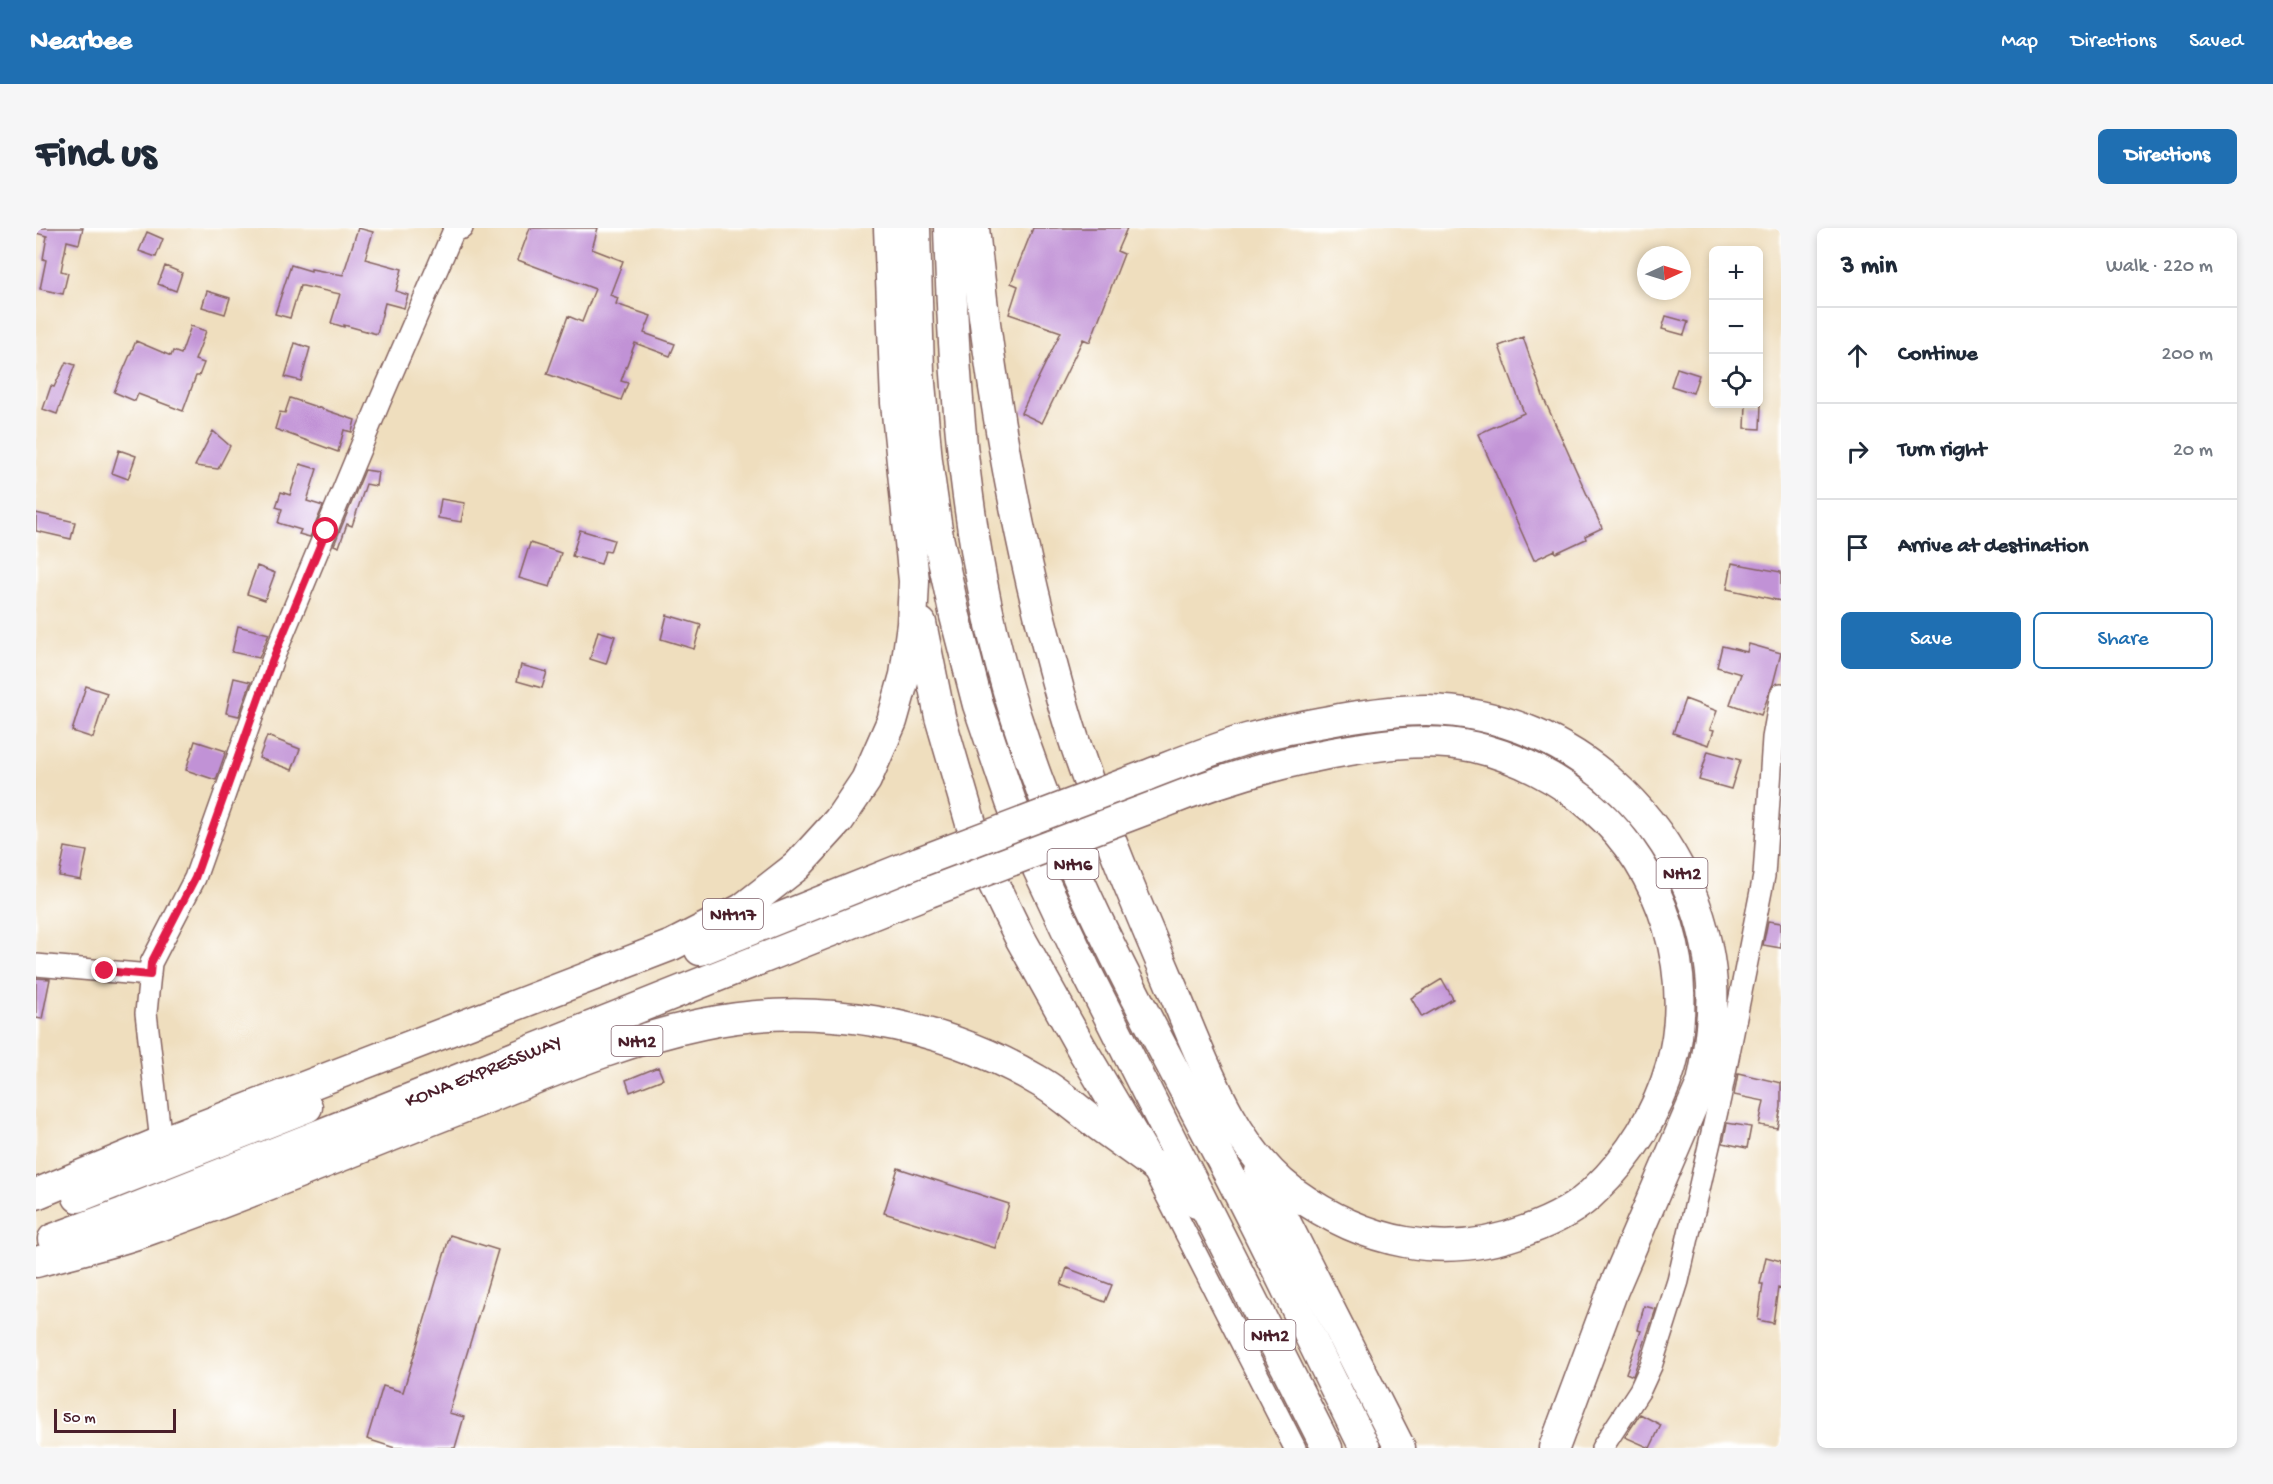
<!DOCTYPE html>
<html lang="en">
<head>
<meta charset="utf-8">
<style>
  :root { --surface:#fff; --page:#f6f6f7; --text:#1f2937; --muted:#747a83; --line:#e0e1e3; --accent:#1f6fb2 }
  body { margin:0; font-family:"Gochi Hand",sans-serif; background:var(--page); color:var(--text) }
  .controls { position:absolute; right:18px; top:18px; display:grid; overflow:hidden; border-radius:9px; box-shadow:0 3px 9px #0003 }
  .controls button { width:54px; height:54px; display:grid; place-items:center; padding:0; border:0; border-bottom:2px solid var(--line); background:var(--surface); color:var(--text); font:30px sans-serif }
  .compass { position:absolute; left:1601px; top:18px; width:54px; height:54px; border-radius:50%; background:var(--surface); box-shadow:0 3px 9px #0003; rotate:86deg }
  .scale { position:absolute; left:18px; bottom:15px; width:122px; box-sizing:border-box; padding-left:6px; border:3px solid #4a1f2b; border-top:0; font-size:16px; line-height:21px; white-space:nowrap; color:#4a1f2b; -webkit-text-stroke:4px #fff; paint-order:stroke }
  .stop { position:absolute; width:18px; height:18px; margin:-14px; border:4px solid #e11d48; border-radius:50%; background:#fff }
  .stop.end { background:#e11d48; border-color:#fff; box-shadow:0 2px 6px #0008 }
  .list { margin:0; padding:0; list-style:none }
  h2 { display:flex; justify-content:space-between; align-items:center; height:78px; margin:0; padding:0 24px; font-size:26px }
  h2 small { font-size:20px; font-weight:400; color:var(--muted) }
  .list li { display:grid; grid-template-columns:39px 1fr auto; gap:18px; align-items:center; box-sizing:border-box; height:96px; padding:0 24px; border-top:2px solid var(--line) }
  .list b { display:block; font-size:22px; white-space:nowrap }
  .list em { font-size:20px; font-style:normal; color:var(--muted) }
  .actions { display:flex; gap:12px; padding:18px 24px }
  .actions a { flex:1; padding:14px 0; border:2px solid var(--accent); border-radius:9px; text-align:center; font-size:21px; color:var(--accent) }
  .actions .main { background:var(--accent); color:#fff }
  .icon { flex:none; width:33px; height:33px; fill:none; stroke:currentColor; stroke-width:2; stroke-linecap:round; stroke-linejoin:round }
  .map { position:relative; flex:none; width:1745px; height:1220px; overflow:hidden; border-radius:9px }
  header { display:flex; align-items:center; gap:36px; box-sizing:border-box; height:84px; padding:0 30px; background:var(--accent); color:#fff }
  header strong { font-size:28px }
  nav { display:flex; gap:33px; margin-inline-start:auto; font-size:21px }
  .intro { display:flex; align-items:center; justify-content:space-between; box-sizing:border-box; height:144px; padding:0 36px }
  h1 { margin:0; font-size:42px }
  .button { padding:15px 27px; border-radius:9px; background:var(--accent); color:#fff; font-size:21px; font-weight:700 }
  main { display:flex; gap:36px; padding:0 36px }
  aside { flex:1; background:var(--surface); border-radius:9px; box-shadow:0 3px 9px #0003 }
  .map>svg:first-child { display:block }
  .building { fill:#c192d6 }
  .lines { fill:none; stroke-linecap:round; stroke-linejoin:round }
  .minor-casing { stroke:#84625e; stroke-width:24 }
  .highway-casing { stroke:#84625e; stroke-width:33 }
  .minor { stroke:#fff; stroke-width:21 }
  .highway { stroke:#fff; stroke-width:30 }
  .highway-bridge-casing { stroke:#84625e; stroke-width:33; stroke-linecap:butt }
  .highway-bridge { stroke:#fff; stroke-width:30 }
  .route { stroke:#e11d48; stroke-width:8 }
  .labels { text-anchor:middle; stroke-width:6; stroke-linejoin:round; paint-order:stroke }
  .shield { fill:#fff; stroke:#80626b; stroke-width:1.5 }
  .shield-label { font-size:18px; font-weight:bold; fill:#4a1f2b }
  .street-label { font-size:20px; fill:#4a1f2b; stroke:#fff }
</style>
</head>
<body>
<header>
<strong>Nearbee</strong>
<nav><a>Map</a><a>Directions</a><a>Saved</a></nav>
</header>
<div class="intro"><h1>Find us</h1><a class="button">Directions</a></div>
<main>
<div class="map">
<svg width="1745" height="1220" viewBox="0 0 1745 1220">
  <rect width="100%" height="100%" fill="#fff"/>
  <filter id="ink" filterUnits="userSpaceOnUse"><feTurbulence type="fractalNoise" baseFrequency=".0167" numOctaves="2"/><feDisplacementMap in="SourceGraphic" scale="12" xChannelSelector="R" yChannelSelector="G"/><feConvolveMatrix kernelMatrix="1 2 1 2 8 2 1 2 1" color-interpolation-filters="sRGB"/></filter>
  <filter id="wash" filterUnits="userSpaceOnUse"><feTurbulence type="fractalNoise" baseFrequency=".008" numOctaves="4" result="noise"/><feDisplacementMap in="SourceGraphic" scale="24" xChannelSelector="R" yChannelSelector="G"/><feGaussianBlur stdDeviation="1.35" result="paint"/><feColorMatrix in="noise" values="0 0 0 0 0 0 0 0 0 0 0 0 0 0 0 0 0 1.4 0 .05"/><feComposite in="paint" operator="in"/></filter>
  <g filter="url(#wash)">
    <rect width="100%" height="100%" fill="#efdebe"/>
    <g id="blocks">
      <path class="building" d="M 0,0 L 47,0 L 43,16 L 31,13 L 25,43 L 32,45 L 27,66 L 4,61 L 10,32 L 7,31 L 11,8 L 0,5 Z
        M 322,0 L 337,4 L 329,31 L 366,41 L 360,63 L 372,67 L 368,80 L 349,75 L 341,106 L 308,97 L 308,99 L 295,95 L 304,66 L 267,58 L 264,58 L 254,90 L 239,86 L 255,37 L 275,43 L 275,41 L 307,47 Z
        M 494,0 L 562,0 L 556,21 L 587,33 L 574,67 L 582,70 L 580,76 L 615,88 L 608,105 L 639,116 L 634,128 L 599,115 L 585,153 L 592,155 L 585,172 L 511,146 L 532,88 L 546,94 L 559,61 L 482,32 Z
        M 997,0 L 1091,0 L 1081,23 L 1088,26 L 1054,114 L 1047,111 L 1006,195 L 985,185 L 1025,104 L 973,86 L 982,58 L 975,55 Z
        M 111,4 L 127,11 L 120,29 L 103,23 Z
        M 129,38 L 146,45 L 140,63 L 122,56 Z
        M 171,63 L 194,70 L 189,86 L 166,79 Z
        M 1630,88 L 1652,94 L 1648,107 L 1626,101 Z
        M 155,98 L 170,103 L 159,132 L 168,135 L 163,148 L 160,148 L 147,183 L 102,166 L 99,173 L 78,164 L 100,113 L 135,128 L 137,123 L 145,126 Z
        M 1487,109 L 1508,171 L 1566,300 L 1549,308 L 1550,311 L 1520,325 L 1519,322 L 1498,332 L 1442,206 L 1488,185 L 1463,118 Z
        M 259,115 L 274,120 L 265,153 L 249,149 Z
        M 30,134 L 39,137 L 21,186 L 7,181 L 15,158 L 18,159 Z
        M 1641,140 L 1663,147 L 1657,165 L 1635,158 Z
        M 254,170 L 319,192 L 316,204 L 308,202 L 302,224 L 239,201 L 244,184 L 249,185 Z
        M 1710,176 L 1725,176 L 1724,201 L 1709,200 Z
        M 177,203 L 194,218 L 182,241 L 159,238 Z
        M 83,222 L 100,228 L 92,251 L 76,245 Z
        M 264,236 L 281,241 L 271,273 L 287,278 L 274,309 L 263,306 L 265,302 L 242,295 L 246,281 L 240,279 L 245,264 L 254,267 Z
        M 329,242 L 342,244 L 340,258 L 330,256 L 316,298 L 311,296 L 303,319 L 298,317 Z
        M 405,271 L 429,275 L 425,294 L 402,290 Z
        M 0,285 L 39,294 L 35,311 L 0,303 Z
        M 544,302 L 578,312 L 574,324 L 569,323 L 565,336 L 536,328 Z
        M 494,315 L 525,325 L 514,359 L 483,350 Z
        M 1696,335 L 1745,344 L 1745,373 L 1691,361 Z
        M 221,338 L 239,345 L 229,372 L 211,366 Z
        M 631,387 L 665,397 L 658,421 L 625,411 Z
        M 202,398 L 233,406 L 223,430 L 196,424 Z
        M 562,403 L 579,408 L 570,436 L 554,431 Z
        M 1713,416 L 1745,425 L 1737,456 L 1725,487 L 1694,476 L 1705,446 L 1681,439 L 1686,418 L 1711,424 Z
        M 485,437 L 511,444 L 506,460 L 481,453 Z
        M 198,450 L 215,454 L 203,488 L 190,485 Z
        M 50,458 L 71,465 L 57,510 L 36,503 Z
        M 1649,471 L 1681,483 L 1674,501 L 1678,502 L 1673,517 L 1637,505 Z
        M 231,508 L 264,521 L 256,542 L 223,530 Z
        M 159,513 L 190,523 L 180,552 L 150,542 Z
        M 1672,523 L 1704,532 L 1695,561 L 1663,552 Z
        M 29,619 L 51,623 L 45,652 L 23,648 Z
        M 1732,693 L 1745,695 L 1745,720 L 1727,717 Z
        M 0,750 L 14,751 L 6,791 L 0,790 Z
        M 1406,751 L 1417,771 L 1386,789 L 1375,770 Z
        M 622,839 L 627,851 L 594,864 L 590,852 Z
        M 1702,845 L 1745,855 L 1745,879 L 1741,900 L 1723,897 L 1728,873 L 1698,867 Z
        M 1691,895 L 1715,899 L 1711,920 L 1687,915 Z
        M 862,940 L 973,976 L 959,1020 L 848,985 Z
        M 414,1007 L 462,1022 L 413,1185 L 428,1189 L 419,1220 L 359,1220 L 331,1211 L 347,1158 L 367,1164 Z
        M 1730,1029 L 1745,1033 L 1745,1061 L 1742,1060 L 1737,1095 L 1722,1092 L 1727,1056 L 1724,1056 Z
        M 1031,1040 L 1076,1057 L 1069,1074 L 1025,1057 Z
        M 1608,1078 L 1620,1081 L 1597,1148 L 1590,1145 L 1605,1103 L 1602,1102 Z
        M 1604,1186 L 1625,1197 L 1614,1220 L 1589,1209 Z"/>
    </g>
  </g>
  <g filter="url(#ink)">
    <use href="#blocks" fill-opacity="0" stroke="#84625e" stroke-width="1.5"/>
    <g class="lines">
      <defs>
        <path id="minor" d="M 0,737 L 114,747
          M 125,914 L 110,785 L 115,735 L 159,650 L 236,433 L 344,173 L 418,2 L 426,0
          M 1118,943 L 1259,1220
          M 1566,1220 L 1604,1162 L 1615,1138 L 1642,1053 L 1684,870 L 1728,648 L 1737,510 L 1745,466"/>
        <g id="highway">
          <path d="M 879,0 L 883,144 L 891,233 L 902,309 L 919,388 L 942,477 L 975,574 L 1002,641 L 1049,741 L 1291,1220"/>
          <path d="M 913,0 C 918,164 929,328 979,486 C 1030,649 1116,799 1195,950 C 1241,1039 1284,1130 1329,1220"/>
          <path d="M 938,0 C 951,131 972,262 1004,390 C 1015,433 1026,478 1041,521 C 1069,603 1103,682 1137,762 C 1166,830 1195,918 1257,964 C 1328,1015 1409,1034 1491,1002 C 1516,993 1541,981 1559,962 C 1594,929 1622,884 1635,838 C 1660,747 1628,642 1557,580 C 1524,551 1481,529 1438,519 C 1397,510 1355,515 1314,522 C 1246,533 1183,552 1119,578"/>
          <path d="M 885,395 L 904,489 L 945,630 L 983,708 L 1046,821 L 1107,924"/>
          <path d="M 1109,548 C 1143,535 1177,521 1211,511 C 1242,502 1273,497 1304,491 C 1333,486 1361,482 1390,482 C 1541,484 1666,607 1676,757 C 1678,790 1673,823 1666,855 L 1577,1062 L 1518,1220"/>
          <path d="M 664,722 L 883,634"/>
          <path d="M 1224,944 L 1364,1220"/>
          <path d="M 0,966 L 125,914 L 636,717 L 706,681 L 761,638 L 803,592 L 830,552 L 856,493 L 869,447 L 876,396 L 878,353 L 860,175 L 853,0"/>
          <path d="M 42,969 L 271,879"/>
          <path id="s1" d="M 17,1011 L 87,985 L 893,664"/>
          <path d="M 0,1034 C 38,1023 78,1015 115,1001 C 216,965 316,923 416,884 C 498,852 579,814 666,796 C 778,772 903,794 1001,852 C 1023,864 1042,882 1062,897 C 1096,922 1132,945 1161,975"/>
        </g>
      </defs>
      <use href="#minor" class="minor-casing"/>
      <use href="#highway" class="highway-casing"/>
      <use href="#minor" class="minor"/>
      <use href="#highway" class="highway"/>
      <defs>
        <path id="highway-bridge" d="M 883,634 L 1109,548
          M 893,664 L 1119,578"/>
      </defs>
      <use href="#highway-bridge" class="highway-bridge-casing"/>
      <use href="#highway-bridge" class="highway-bridge"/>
    </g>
  </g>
  <g class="lines" filter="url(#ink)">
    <path class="route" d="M 69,743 L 114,747 L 115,735 L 159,650 L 236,433 L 290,303"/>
  </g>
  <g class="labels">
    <g class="shield">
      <rect x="1011.5" y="621" width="51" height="30" rx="4.5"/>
      <rect x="1620.5" y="630" width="51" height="30" rx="4.5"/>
      <rect x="667" y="671" width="60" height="30" rx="4.5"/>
      <rect x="575.5" y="798" width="51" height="30" rx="4.5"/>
      <rect x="1208.5" y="1092" width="51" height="30" rx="4.5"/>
    </g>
    <g class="shield-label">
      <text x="1037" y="642">NH16</text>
      <text x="1646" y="651">NH12</text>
      <text x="697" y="692">NH117</text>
      <text x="601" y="819">NH12</text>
      <text x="1234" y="1113">NH12</text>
    </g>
    <g class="street-label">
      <text dy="7" stroke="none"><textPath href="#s1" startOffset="462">KONA EXPRESSWAY</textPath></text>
    </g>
  </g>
</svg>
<div class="controls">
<button>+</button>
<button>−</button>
<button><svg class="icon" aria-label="locate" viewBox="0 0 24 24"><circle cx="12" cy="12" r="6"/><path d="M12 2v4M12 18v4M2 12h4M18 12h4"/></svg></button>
</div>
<svg class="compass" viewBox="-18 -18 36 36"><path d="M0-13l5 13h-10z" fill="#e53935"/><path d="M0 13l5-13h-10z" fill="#747a83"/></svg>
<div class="scale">50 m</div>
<div class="stop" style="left:290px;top:303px"></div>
<div class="stop end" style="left:69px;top:743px"></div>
</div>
<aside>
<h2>3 min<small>Walk · 220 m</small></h2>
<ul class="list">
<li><svg class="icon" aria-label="ahead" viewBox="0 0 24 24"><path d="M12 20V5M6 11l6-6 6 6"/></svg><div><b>Continue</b></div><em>200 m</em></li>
<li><svg class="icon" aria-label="right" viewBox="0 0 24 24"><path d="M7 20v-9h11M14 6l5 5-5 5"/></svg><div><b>Turn right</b></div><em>20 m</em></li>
<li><svg class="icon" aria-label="arrive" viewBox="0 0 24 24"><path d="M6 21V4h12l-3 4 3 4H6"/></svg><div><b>Arrive at destination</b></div></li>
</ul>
<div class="actions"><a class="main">Save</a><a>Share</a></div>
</aside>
</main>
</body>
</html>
